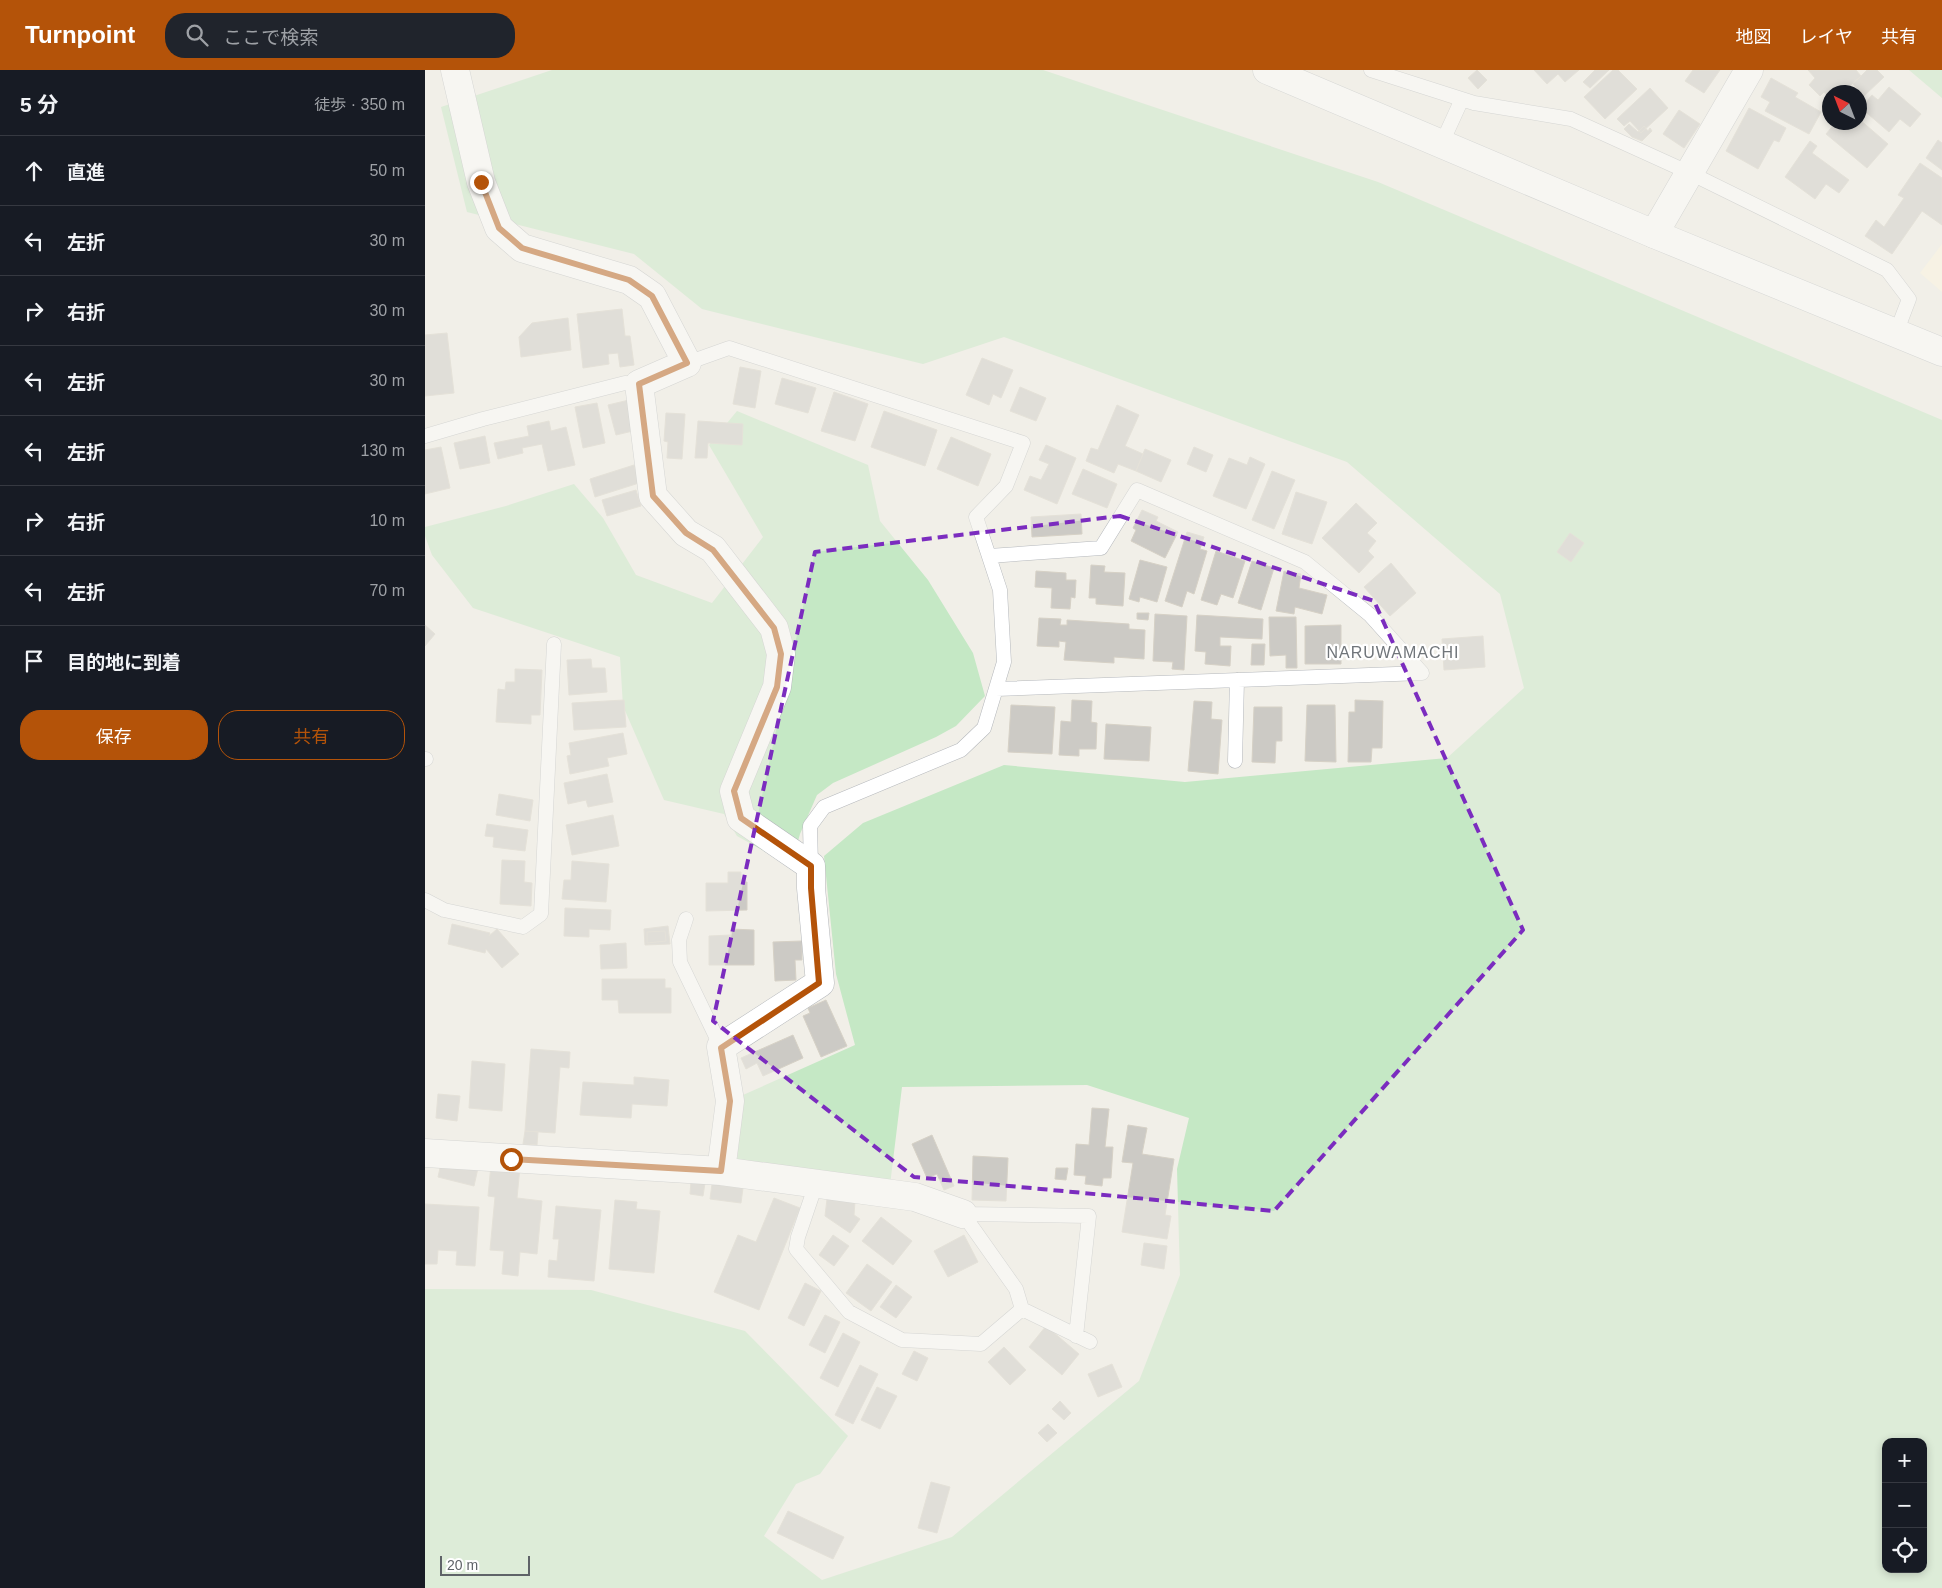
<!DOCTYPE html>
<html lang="ja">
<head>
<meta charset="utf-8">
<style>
  :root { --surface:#171b24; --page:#20242c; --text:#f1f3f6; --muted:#9ea1a6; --line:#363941; --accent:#b45309 }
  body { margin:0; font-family:Arial,"Noto Sans JP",sans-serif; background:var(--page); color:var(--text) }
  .controls { position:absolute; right:15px; bottom:15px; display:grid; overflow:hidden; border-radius:10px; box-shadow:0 2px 8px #0003 }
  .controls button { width:45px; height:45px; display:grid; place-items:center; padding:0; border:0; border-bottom:1px solid var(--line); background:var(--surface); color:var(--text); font:25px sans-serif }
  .compass { position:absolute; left:1397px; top:15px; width:45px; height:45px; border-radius:50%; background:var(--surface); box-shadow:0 2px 8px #0003; rotate:318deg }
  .scale { position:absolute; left:15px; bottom:12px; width:90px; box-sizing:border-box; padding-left:5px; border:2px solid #5f6368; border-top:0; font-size:14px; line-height:18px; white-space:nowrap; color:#5f6368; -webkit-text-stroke:4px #fff; paint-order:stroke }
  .stop { position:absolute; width:15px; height:15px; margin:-11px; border:4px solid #b45309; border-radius:50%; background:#fff }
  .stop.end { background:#b45309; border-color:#fff; box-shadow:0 1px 5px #0008 }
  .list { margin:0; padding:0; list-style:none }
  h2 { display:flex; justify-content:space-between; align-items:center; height:65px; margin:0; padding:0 20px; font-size:21px }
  h2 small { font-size:16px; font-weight:400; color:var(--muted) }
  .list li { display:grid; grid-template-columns:32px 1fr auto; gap:15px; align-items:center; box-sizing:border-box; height:70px; padding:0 20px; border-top:1px solid var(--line) }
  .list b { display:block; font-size:19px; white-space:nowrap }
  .list em { font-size:16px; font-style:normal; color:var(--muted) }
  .actions { display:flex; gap:10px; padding:15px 20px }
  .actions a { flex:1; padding:11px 0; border:1px solid var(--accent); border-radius:20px; text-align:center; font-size:18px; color:var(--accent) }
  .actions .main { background:var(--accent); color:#fff }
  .icon { flex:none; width:28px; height:28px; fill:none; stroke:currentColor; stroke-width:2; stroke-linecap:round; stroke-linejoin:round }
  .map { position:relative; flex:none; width:1517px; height:1518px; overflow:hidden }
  header { display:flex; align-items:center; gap:30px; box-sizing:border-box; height:70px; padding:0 25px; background:var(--accent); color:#fff }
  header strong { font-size:24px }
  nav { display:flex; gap:28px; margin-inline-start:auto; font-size:18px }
  .search { width:350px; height:45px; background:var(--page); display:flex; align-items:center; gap:12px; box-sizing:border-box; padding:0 18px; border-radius:20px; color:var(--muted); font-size:19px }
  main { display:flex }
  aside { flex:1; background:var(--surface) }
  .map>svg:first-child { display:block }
  .commercial { fill:#fef7e0 }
  .green { fill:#c5e8c5; fill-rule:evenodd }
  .building { fill:#cccac5; stroke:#d6d1c6 }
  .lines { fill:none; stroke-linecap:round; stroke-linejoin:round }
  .lane-casing { stroke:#b5b8bc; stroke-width:15 }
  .street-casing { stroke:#b5b8bc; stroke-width:29 }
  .secondary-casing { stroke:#b6babf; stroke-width:29 }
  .lane { stroke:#fff; stroke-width:14 }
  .street { stroke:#fff; stroke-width:28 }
  .secondary { stroke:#fff; stroke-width:28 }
  .route { stroke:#b45309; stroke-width:6 }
  .marked { fill:none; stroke:#7b2cbf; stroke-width:4; stroke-dasharray:10 6; stroke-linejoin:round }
  .labels { text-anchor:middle; stroke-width:4.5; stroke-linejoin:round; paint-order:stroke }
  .quarter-label { font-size:16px; letter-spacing:1px; fill:#70757a; stroke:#fff }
</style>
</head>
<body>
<header>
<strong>Turnpoint</strong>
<div class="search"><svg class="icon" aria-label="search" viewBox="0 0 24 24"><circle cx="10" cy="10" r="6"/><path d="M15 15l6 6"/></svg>ここで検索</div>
<nav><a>地図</a><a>レイヤ</a><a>共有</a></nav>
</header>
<main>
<aside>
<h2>5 分<small>徒歩 · 350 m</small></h2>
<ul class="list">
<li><svg class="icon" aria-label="ahead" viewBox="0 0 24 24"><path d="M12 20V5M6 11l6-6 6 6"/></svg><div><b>直進</b></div><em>50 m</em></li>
<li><svg class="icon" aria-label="left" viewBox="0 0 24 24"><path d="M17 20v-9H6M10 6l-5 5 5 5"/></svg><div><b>左折</b></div><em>30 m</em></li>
<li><svg class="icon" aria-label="right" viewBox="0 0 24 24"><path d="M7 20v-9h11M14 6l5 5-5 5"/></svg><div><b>右折</b></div><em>30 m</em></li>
<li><svg class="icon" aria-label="left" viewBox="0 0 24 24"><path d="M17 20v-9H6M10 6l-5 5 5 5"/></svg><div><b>左折</b></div><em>30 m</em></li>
<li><svg class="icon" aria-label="left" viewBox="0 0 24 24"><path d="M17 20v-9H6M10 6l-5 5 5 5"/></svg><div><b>左折</b></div><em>130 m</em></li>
<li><svg class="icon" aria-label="right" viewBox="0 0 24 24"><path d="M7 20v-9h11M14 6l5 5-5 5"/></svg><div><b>右折</b></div><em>10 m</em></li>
<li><svg class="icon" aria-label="left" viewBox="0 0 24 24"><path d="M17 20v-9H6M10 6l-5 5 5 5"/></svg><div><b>左折</b></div><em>70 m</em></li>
<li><svg class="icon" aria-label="arrive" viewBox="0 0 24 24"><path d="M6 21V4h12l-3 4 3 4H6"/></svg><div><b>目的地に到着</b></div></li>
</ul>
<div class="actions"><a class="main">保存</a><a>共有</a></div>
</aside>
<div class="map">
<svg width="1517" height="1518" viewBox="0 0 1517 1518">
  <rect width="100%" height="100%" fill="#f1efe8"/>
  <path class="commercial" d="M 1517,174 L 1517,222 L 1495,203 Z"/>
  <path class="green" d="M 127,0 L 618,0 L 953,112 L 1517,350 L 1517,1518 L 0,1518 L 0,1219 L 166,1220 L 320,1261 L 423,1366 L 395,1404 L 371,1414 L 339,1466 L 397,1510 L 527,1467 L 714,1311 L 755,1205 L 752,1099 L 764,1048 L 662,1015 L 477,1017 L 465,1115 L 312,1091 L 318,1025 L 430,975 L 411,904 L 399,786 L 438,753 L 579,695 L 760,712 L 1022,688 L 1099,618 L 1075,524 L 922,392 L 579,267 L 498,294 L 277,239 L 209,184 L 42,142 L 16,37 ZM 1461,1372 L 1498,1372 L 1498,1499 L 1461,1499 Z
    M 1484,0 L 1517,0 L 1517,28 Z
    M 312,341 L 443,395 L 455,451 L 503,510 L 548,583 L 560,626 L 531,656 L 511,667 L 408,713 L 392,725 L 375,764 L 366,796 L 312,766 L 299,744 L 239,730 L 198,636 L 195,587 L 48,538 L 7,485 L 0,466 L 0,457 L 81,436 L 149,414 L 178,448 L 211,505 L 287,533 L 338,467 L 284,375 Z"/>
  <path class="building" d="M 1052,0 L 1062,10 L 1053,19 L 1043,8 Z
    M 1109,0 L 1154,0 L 1140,12 L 1133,4 L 1122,14 Z
    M 1170,0 L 1184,0 L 1165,18 L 1158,12 Z
    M 1188,0 L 1193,0 L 1212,19 L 1180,49 L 1159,27 Z
    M 1268,0 L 1295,0 L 1279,23 L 1260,11 Z
    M 1383,0 L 1431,0 L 1436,6 L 1418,22 L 1404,22 L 1404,28 L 1399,22 L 1395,26 L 1384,15 L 1390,8 Z
    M 1442,0 L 1452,0 L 1459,7 L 1439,26 L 1428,14 Z
    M 1346,8 L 1373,23 L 1370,27 L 1396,42 L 1384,64 L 1340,41 L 1345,32 L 1336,27 Z
    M 1464,17 L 1496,44 L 1485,57 L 1475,49 L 1464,62 L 1436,38 L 1447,25 L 1453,30 Z
    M 1225,18 L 1243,38 L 1216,63 L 1205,51 L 1199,56 L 1192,49 Z
    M 1324,38 L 1361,58 L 1354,72 L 1349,70 L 1333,99 L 1301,81 Z
    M 1254,40 L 1275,54 L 1259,78 L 1238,64 Z
    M 1434,49 L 1463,74 L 1442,98 L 1401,64 L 1411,52 L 1434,52 Z
    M 1204,54 L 1213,62 L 1219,56 L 1223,61 L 1225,58 L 1227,61 L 1217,71 L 1207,67 L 1199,59 Z
    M 1513,70 L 1517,73 L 1517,100 L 1501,88 Z
    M 1385,71 L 1392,76 L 1387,83 L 1424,110 L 1414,123 L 1401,114 L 1390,129 L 1360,107 Z
    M 1495,93 L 1517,108 L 1517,155 L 1497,141 L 1467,184 L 1440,166 L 1451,150 L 1459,157 L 1479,128 L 1473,125 Z
    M 197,239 L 200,266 L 205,266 L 209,295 L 195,297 L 193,283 L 183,284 L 184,294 L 158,298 L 152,244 Z
    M 143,248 L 146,280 L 96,287 L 94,267 L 107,253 Z
    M 22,263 L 29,323 L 0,326 L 0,265 Z
    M 557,288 L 588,300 L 576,328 L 568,324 L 564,335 L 541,325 Z
    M 315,297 L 336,301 L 330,338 L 308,334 Z
    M 357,308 L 391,318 L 383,343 L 350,334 Z
    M 595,317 L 621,328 L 611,351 L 585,341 Z
    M 409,322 L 443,334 L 430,371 L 396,361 Z
    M 204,330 L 212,360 L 191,365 L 183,335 Z
    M 172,333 L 180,373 L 158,378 L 150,337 Z
    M 692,335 L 714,345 L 700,376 L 718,384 L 711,401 L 693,394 L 689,403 L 661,391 L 666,378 L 673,380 Z
    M 459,341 L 512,360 L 500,396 L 446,377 Z
    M 241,343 L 260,344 L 257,389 L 242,388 L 243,372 L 239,371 Z
    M 124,351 L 126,361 L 141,357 L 150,395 L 123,401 L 117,374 L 97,378 L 98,383 L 73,389 L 69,373 L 104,366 L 102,356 Z
    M 273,351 L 318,354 L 317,375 L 283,373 L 282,388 L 270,388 Z
    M 60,366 L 65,393 L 35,399 L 29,373 Z
    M 526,367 L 566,384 L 553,416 L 512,399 Z
    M 621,375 L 651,388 L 632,434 L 599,420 L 605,406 L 616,410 L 624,394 L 614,390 Z
    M 16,377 L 25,418 L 0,424 L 0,380 Z
    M 769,377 L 788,385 L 781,402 L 762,394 Z
    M 720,379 L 746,390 L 736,412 L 711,401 Z
    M 825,387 L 840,394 L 821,439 L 788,426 L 804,388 L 822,395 Z
    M 209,395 L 214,413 L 170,427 L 165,409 Z
    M 658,399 L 692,414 L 682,438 L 647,424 Z
    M 847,401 L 870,410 L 849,459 L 827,450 Z
    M 211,420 L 216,436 L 182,446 L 177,430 Z
    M 871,422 L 902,432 L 887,474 L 857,464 Z
    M 931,433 L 952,453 L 942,463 L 951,471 L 943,481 L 949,487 L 934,503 L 897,468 Z
    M 717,440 L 733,447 L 731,451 L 753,462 L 740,488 L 706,471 L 711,460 L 708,458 Z
    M 656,444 L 657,464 L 607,467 L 606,447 Z
    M 762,462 L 779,467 L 775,479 L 782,481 L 769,524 L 762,521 L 757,537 L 740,531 Z
    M 1145,463 L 1159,473 L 1146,492 L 1132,482 Z
    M 791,481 L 820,491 L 808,528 L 796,524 L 792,535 L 776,530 Z
    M 715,490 L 742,497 L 732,532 L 715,527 L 714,532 L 704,529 Z
    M 827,491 L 849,498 L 836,540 L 813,533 Z
    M 966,493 L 991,523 L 965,546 L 939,517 Z
    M 666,495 L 680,496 L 679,502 L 700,503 L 698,536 L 671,534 L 671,528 L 664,528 Z
    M 611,501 L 641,503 L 641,510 L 651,510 L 650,528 L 646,527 L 645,539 L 626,538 L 627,518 L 610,517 Z
    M 859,501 L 876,504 L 874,518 L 902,525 L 897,544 L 870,537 L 869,544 L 851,541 Z
    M 712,543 L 724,543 L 723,550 L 712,549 Z
    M 730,544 L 762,546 L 759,600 L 747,599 L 748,592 L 728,591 Z
    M 772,545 L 838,549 L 837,569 L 795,567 L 795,576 L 806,576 L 805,596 L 780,594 L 781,582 L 770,581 Z
    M 844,547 L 871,547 L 872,598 L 861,598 L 861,585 L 845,586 Z
    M 614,548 L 636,549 L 635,555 L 642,555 L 642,550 L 704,554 L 704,559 L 720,560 L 719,589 L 689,587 L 689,593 L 639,590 L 641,572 L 634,571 L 634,577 L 612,576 Z
    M 0,555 L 10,564 L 0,576 Z
    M 916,555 L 916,594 L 880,594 L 880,556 Z
    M 1058,566 L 1060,597 L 1019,600 L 1017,569 Z
    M 827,574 L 840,574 L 839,595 L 826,595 Z
    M 166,589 L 167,598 L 180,598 L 182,622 L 144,625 L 142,590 Z
    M 90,599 L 117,600 L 115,645 L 106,645 L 106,654 L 71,652 L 73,619 L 80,620 L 81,612 L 90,612 Z
    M 199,630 L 201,657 L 149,660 L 147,633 Z
    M 647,630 L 667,631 L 666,652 L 672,653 L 671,679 L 654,679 L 654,686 L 634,685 L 636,651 L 646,652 Z
    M 930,630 L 958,631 L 957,678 L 947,678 L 946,692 L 923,692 L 924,642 L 930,642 Z
    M 769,631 L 787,632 L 786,649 L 797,650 L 793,704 L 763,701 Z
    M 586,635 L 630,637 L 627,684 L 583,682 Z
    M 882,635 L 910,635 L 911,692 L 880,691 Z
    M 829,637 L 857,637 L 857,671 L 851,671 L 850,693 L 827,692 Z
    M 681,654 L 726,657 L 724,691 L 679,689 Z
    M 198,663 L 202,684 L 182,688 L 184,696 L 145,704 L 142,686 L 146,685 L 144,673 Z
    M 182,704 L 188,732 L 163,737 L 161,730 L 143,734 L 139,713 Z
    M 74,724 L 108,730 L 105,751 L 71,745 Z
    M 188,745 L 194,776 L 147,785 L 141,755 Z
    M 62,754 L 103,760 L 100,781 L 68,777 L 69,767 L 60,766 Z
    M 77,790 L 100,791 L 99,812 L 107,813 L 106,836 L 75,834 Z
    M 147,791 L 184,794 L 181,832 L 137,829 L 139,810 L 146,810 Z
    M 303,802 L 316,802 L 316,812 L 322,812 L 322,840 L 281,841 L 281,813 L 303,813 Z
    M 140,838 L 186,840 L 185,860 L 164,859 L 164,867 L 139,866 Z
    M 27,854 L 65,863 L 64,866 L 72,859 L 94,884 L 77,898 L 61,879 L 60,883 L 23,874 Z
    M 243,856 L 245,874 L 220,875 L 219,859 Z
    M 306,859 L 329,860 L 329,895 L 284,895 L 284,866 L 306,865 Z
    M 240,861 L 241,871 L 222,873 L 222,862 Z
    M 377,871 L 377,890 L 370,890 L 371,910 L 350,911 L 348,872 Z
    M 201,873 L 202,898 L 176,899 L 175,875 Z
    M 177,909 L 240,909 L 240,918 L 246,918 L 246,943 L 194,943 L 193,930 L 177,930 Z
    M 401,930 L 422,976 L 396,987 L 378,946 L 385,943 L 383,938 Z
    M 368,965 L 378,988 L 338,1006 L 332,993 L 321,999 L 316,988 Z
    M 106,979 L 145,982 L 144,998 L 135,997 L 130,1063 L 100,1061 Z
    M 47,991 L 80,994 L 77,1041 L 44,1038 Z
    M 209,1007 L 244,1010 L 242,1036 L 207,1034 L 206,1048 L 155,1045 L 158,1012 L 209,1015 Z
    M 13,1024 L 35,1026 L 32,1051 L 11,1048 Z
    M 667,1038 L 684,1039 L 680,1077 L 688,1077 L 686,1108 L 678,1108 L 677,1116 L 660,1114 L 661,1106 L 649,1105 L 651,1074 L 664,1075 Z
    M 703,1055 L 722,1058 L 717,1084 L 749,1089 L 740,1145 L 746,1146 L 742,1169 L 697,1162 L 708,1093 L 697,1092 Z
    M 100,1061 L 113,1062 L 112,1075 L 98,1074 Z
    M 507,1065 L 529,1116 L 519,1120 L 512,1104 L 502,1108 L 487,1074 Z
    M 548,1086 L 583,1088 L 581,1131 L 547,1130 Z
    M 17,1089 L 53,1098 L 49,1116 L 13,1107 Z
    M 66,1095 L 95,1097 L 92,1128 L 117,1131 L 112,1184 L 95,1182 L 93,1206 L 77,1204 L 79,1181 L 65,1180 L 70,1127 L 63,1126 Z
    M 631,1098 L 643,1098 L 641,1110 L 630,1109 Z
    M 266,1111 L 280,1113 L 278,1126 L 265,1124 Z
    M 287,1114 L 318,1118 L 316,1133 L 285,1129 Z
    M 349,1128 L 375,1138 L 334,1240 L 289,1222 L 313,1165 L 331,1172 Z
    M 402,1129 L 430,1131 L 429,1145 L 435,1149 L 425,1163 L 400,1146 Z
    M 190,1130 L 212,1132 L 211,1139 L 235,1141 L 229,1203 L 184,1199 Z
    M 0,1134 L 54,1137 L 50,1196 L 31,1195 L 32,1181 L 13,1180 L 12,1194 L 0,1194 Z
    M 131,1136 L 176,1140 L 169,1211 L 123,1207 L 124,1190 L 132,1191 L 134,1169 L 128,1169 Z
    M 456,1147 L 487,1171 L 468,1195 L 437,1171 Z
    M 408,1165 L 424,1176 L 409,1196 L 394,1185 Z
    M 539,1165 L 553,1192 L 523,1207 L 509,1181 Z
    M 719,1173 L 742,1176 L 739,1199 L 716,1195 Z
    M 442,1194 L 467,1212 L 446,1241 L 421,1223 Z
    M 380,1213 L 396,1221 L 379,1256 L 363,1248 Z
    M 471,1215 L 487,1227 L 471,1248 L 455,1237 Z
    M 400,1245 L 415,1252 L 400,1283 L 384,1275 Z
    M 621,1256 L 654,1284 L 637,1305 L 604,1277 Z
    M 418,1263 L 435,1272 L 413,1317 L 395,1308 Z
    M 579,1277 L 601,1300 L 585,1315 L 563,1292 Z
    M 489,1281 L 503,1288 L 492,1311 L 477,1304 Z
    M 687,1294 L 697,1317 L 673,1327 L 663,1304 Z
    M 435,1295 L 453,1304 L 428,1354 L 410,1345 Z
    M 452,1317 L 472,1326 L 455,1359 L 436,1350 Z
    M 635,1331 L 646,1343 L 639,1350 L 627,1339 Z
    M 623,1354 L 632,1363 L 622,1372 L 613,1363 Z
    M 506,1412 L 525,1417 L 512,1463 L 493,1458 Z
    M 363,1441 L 419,1467 L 408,1489 L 352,1463 Z"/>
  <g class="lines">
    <defs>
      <path id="lane" d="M 946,0 L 1049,33 L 1146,49 L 1265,103 L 1462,200 L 1484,229 L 1471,263
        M 1016,75 L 1037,29
        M 262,293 L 304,278 L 598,373 L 581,416 L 551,447 L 575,520 L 579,592 L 559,658 L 536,680 L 399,737 L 385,756 L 386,796
        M 0,366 L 58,349 L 200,313 L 214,314
        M 564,486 L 676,478 L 712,420 L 880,492 L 945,545 L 997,603 L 571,619
        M 0,689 L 1,689
        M 810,691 L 812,610
        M 0,830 L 19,840 L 98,857 L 116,844 L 129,574
        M 261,849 L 254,870 L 255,892 L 296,977
        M 391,1114 L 373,1167 L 371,1179 L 424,1242 L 477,1270 L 556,1274 L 597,1239
        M 538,1144 L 664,1146 L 651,1266
        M 538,1144 L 591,1219 L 597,1239 L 665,1272"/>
      <path id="street" d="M 30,0 L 56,112 L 74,158 L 97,178 L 204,210 L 227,226 L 262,293 L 214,314 L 228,426 L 261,463 L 288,479 L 349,558 L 356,584 L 352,617 L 309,721 L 316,748 L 386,796 L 386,818 L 395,913 L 296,977 L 305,1031 L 296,1101
        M 1229,164 L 1324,0
        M 0,1083 L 296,1101 L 490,1127 L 538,1144"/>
      <path id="secondary" d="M 842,0 L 1229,164 L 1517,282"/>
    </defs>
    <use href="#lane" class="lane-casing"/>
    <use href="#street" class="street-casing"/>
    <use href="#secondary" class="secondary-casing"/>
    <use href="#lane" class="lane"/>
    <use href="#street" class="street"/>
    <use href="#secondary" class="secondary"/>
  </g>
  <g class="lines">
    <path class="route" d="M 56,112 L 74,158 L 97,178 L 204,210 L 227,226 L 262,293 L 214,314 L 228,426 L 261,463 L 288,480 L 349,558 L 356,584 L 352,617 L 309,721 L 316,748 L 386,796 L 386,818 L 394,913 L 296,978 L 305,1031 L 296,1101 L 86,1089"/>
  </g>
  <path d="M0 0H1517V1518H0ZM 695,446 L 949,531 L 1098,860 L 849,1141 L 489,1107 L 288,951 L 390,482 Z" fill="#f1efe8" fill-opacity=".55" fill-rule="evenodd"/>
  <path class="marked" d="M 695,446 L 949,531 L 1098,860 L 849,1141 L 489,1107 L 288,951 L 390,482 Z"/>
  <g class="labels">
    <g class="quarter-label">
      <text x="968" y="588">NARUWAMACHI</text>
    </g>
  </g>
</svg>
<div class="controls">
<button>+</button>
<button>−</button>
<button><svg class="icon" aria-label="locate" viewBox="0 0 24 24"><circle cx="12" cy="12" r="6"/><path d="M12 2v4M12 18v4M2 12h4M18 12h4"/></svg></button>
</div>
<svg class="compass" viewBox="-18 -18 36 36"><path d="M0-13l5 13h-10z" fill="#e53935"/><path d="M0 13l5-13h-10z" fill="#9ea1a6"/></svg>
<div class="scale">20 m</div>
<div class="stop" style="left:86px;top:1089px"></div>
<div class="stop end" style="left:56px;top:112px"></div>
</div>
</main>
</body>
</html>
